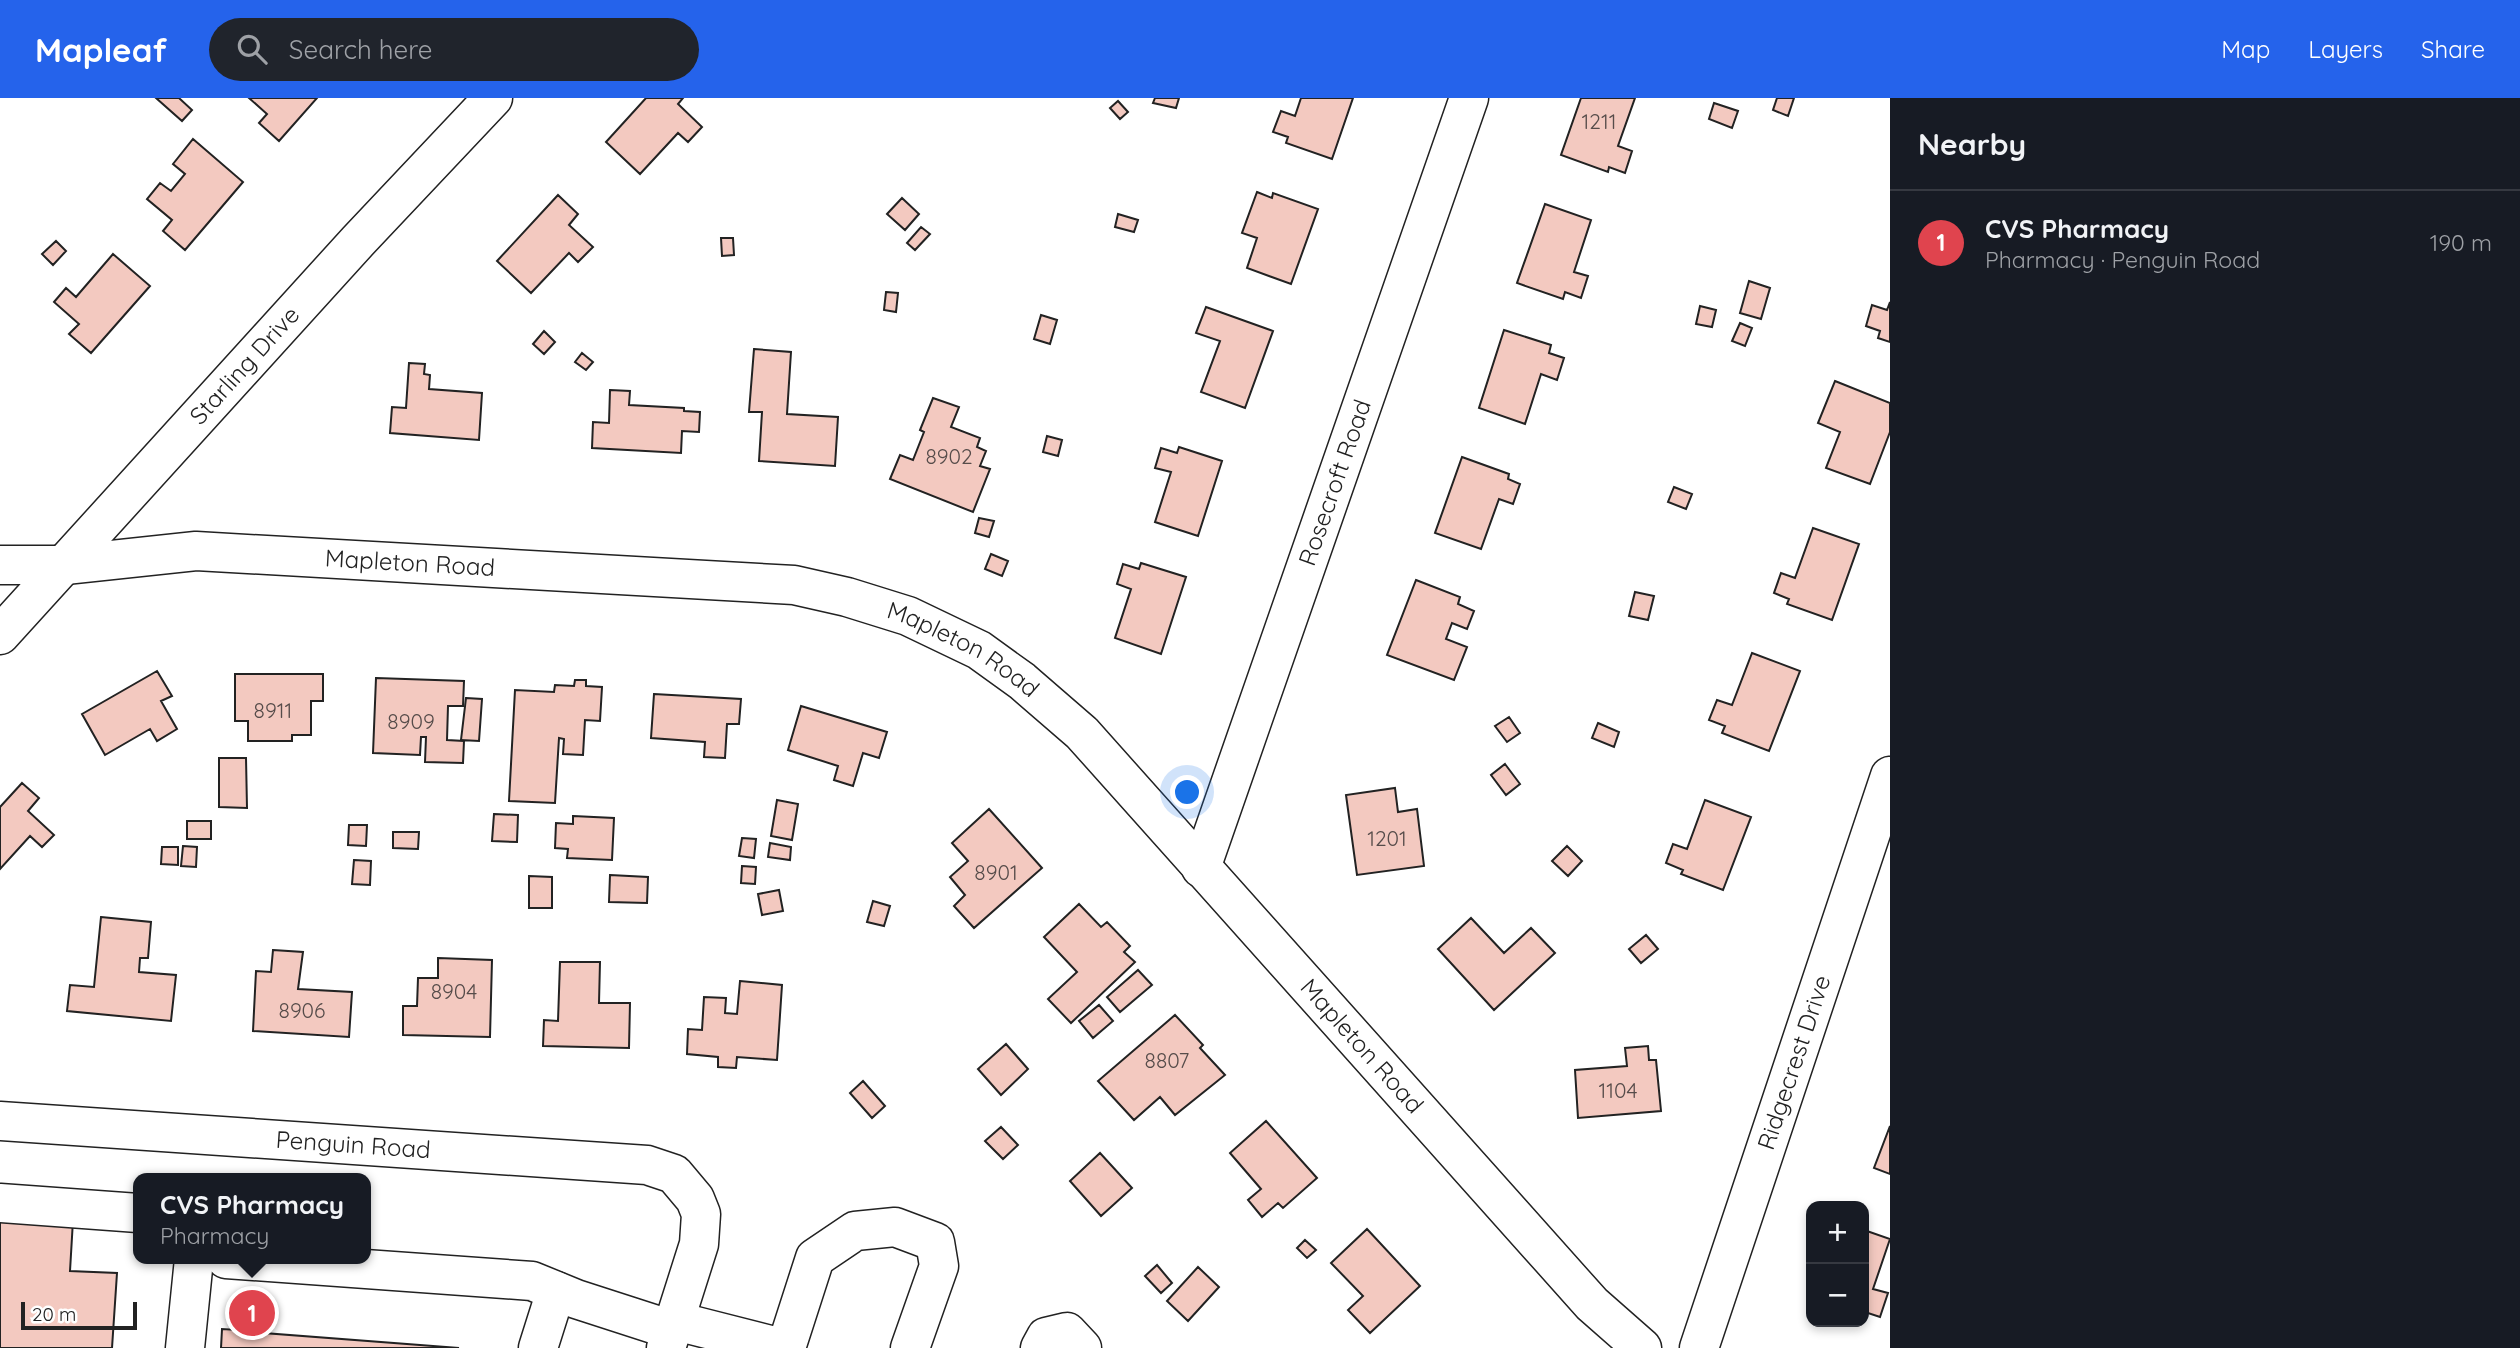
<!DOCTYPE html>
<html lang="en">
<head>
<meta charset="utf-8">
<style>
  :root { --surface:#171b24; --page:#20242c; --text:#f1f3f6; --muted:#9ea1a6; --line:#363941; --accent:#2563eb }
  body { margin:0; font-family:Quicksand,sans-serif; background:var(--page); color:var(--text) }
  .controls { position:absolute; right:21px; bottom:21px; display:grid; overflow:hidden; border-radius:14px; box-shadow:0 4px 10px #0003 }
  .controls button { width:63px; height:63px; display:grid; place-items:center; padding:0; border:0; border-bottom:2px solid var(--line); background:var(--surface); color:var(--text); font:35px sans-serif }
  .scale { position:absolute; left:21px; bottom:18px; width:116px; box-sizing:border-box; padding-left:7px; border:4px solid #222; border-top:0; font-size:19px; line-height:24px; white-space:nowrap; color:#222; -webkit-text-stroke:5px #fff; paint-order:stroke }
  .you { position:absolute; left:1188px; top:695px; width:24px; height:24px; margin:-18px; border:5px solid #fff; border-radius:50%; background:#1a73e8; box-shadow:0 0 0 10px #1a73e833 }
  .badge { display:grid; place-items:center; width:46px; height:46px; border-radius:50%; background:var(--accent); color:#fff; font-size:23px; font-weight:700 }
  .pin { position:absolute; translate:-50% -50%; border:4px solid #fff; box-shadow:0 2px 7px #0006 }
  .popup { position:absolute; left:133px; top:1075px; width:238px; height:91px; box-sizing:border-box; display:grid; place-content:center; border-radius:14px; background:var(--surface); filter:drop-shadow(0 2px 5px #0005); font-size:23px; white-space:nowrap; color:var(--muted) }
  .popup b { font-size:26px; color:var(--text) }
  .popup::after { content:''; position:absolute; left:50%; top:100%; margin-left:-14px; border:14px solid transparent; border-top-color:var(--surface) }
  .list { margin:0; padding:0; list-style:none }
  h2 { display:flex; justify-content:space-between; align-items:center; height:91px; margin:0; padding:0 28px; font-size:30px }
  h2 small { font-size:23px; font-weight:400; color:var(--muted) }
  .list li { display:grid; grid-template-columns:46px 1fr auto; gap:21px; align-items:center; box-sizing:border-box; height:105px; padding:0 28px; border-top:2px solid var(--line) }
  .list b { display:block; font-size:26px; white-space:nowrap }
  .list p { margin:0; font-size:23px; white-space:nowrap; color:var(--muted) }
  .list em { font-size:23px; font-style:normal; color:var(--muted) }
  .icon { flex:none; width:38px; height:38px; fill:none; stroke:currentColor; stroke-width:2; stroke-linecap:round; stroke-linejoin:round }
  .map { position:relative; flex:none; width:1890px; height:1250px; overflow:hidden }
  header { display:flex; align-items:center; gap:42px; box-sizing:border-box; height:98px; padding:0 35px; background:var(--accent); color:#fff }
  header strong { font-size:33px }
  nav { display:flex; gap:38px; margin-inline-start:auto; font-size:24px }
  .search { width:490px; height:63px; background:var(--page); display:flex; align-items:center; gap:18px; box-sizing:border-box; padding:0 24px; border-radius:38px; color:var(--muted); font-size:26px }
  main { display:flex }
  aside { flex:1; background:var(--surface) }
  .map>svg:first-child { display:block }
  .building { fill:#f3c9c0; stroke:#222; stroke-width:2 }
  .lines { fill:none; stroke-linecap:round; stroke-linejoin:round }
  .minor-casing { stroke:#222; stroke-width:41 }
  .minor { stroke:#fff; stroke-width:38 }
  .labels { text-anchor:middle; stroke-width:5; stroke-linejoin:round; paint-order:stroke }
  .number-label { font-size:21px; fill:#564c4a }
  .street-label { font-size:24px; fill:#222; stroke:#fff }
</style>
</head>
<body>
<header>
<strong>Mapleaf</strong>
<div class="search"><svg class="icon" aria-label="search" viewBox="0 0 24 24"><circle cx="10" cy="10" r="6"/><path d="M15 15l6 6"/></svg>Search here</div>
<nav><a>Map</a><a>Layers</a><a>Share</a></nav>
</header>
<main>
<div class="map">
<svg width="1890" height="1250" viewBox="0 0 1890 1250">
  <rect width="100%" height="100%" fill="#fff"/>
  <path class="building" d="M 156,0 L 179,0 L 192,12 L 182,23 Z
    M 249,0 L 317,0 L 279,43 L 259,25 L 267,16 Z
    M 646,0 L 683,0 L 678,6 L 702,29 L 688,44 L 678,35 L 640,76 L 606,44 Z
    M 1155,0 L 1179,0 L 1176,10 L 1153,5 Z
    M 1301,0 L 1353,0 L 1332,61 L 1286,45 L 1288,39 L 1273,34 L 1281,13 L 1295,18 Z
    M 1581,0 L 1635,0 L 1618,48 L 1632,53 L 1625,75 L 1609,69 L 1608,74 L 1561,57 Z
    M 1777,0 L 1794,0 L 1788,18 L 1773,12 Z
    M 1118,3 L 1128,14 L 1120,21 L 1110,10 Z
    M 1714,5 L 1738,13 L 1732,30 L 1709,21 Z
    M 193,41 L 243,84 L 185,152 L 163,133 L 172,122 L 147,101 L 160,85 L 171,93 L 185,76 L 173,66 Z
    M 1257,94 L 1272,100 L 1273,95 L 1318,111 L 1291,186 L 1247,170 L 1257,140 L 1242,135 Z
    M 558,97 L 578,116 L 569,127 L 593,149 L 578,164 L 569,155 L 531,195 L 497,163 Z
    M 902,100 L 919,116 L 905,132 L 887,116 Z
    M 1545,106 L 1591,122 L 1574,174 L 1588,178 L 1581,200 L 1565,194 L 1563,201 L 1517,185 Z
    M 1118,116 L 1138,122 L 1134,134 L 1115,129 Z
    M 921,129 L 930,136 L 915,152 L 907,145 Z
    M 721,140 L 733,140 L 734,157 L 722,158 Z
    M 56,143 L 66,153 L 53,167 L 42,156 Z
    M 113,156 L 150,188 L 91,255 L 69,236 L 79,226 L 54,204 L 66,190 L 76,199 Z
    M 1749,183 L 1770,190 L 1761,221 L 1740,215 Z
    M 886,194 L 898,195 L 896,214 L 884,212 Z
    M 1890,204 L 1890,244 L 1878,240 L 1880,233 L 1866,228 L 1872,207 L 1887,212 Z
    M 1700,208 L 1716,212 L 1712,229 L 1696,226 Z
    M 1206,209 L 1273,233 L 1245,310 L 1201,294 L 1220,243 L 1196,235 Z
    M 1041,217 L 1057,222 L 1050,246 L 1034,241 Z
    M 1740,225 L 1752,230 L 1745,248 L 1732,243 Z
    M 1504,232 L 1551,247 L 1549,255 L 1564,260 L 1557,282 L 1541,276 L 1525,326 L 1479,310 Z
    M 544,233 L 555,244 L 544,256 L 533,246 Z
    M 754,251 L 791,254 L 787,316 L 838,319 L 835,368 L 759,363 L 762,314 L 749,314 Z
    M 582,255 L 593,264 L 586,272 L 575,264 Z
    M 409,265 L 425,266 L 424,276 L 430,277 L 429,291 L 482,295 L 479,342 L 390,335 L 392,309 L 406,310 Z
    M 1835,283 L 1890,305 L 1890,334 L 1870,386 L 1826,370 L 1840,334 L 1818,325 Z
    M 610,292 L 630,293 L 629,307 L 684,310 L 684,313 L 700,314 L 699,334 L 682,333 L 681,355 L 592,350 L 593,324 L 609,325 Z
    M 933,300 L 959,309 L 951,329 L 980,340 L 977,349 L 986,353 L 980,368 L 990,371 L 973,414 L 890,381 L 900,357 L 913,362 L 924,334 L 920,332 Z
    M 1047,338 L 1062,342 L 1058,358 L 1043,354 Z
    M 1179,349 L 1222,363 L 1198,438 L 1155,424 L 1171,374 L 1155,370 L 1161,350 L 1177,355 Z
    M 1462,359 L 1509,376 L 1508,381 L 1520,386 L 1513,406 L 1499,401 L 1481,451 L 1435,435 Z
    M 1674,389 L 1692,396 L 1686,411 L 1668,404 Z
    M 979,420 L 994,423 L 989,439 L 975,435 Z
    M 1813,430 L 1859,446 L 1832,522 L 1787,506 L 1789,501 L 1774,495 L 1781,475 L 1795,480 Z
    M 991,456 L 1008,463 L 1002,478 L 985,471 Z
    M 1141,465 L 1186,479 L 1161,556 L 1115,540 L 1131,491 L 1117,486 L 1123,466 L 1139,471 Z
    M 1416,482 L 1460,499 L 1458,506 L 1474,513 L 1467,531 L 1452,525 L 1446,541 L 1467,549 L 1454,582 L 1387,557 Z
    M 1635,494 L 1654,498 L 1648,522 L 1629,518 Z
    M 1752,555 L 1800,573 L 1769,653 L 1722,635 L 1725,628 L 1709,622 L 1717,602 L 1732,607 Z
    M 157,573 L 172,598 L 161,603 L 177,631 L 157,643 L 150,631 L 105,657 L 82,616 Z
    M 235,576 L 323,576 L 323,603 L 311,603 L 311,637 L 292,637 L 292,643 L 248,643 L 248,623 L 235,623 Z
    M 376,580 L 464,583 L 463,608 L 448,608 L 447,642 L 464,643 L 463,665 L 425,664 L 426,639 L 421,639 L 420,657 L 373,655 Z
    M 575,582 L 586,582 L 586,588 L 602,589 L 600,623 L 585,622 L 583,657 L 563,656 L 564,641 L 559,640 L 555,705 L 509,703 L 515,592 L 554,594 L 555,587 L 574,588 Z
    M 654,596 L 741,601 L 739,626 L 727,626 L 725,660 L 704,659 L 705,644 L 651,640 Z
    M 466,600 L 482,601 L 479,643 L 461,642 Z
    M 801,608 L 887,634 L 879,660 L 863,655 L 853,688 L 834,682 L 838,668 L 788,652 Z
    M 1509,619 L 1520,635 L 1507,644 L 1495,628 Z
    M 1598,625 L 1619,634 L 1614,649 L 1592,640 Z
    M 219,660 L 246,660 L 247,710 L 219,709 Z
    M 1505,666 L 1520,686 L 1506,697 L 1491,677 Z
    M 22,685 L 39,700 L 28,713 L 54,737 L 42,749 L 30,738 L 0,771 L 0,709 Z
    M 1395,690 L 1398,714 L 1417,711 L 1424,768 L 1357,777 L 1346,697 Z
    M 777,702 L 798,706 L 792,742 L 771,738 Z
    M 1705,702 L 1751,719 L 1723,792 L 1681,776 L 1683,772 L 1666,765 L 1673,746 L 1687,751 Z
    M 989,711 L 1042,770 L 974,830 L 954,808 L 965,797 L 950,779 L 968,763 L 952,745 Z
    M 494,716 L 518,717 L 517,744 L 492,743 Z
    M 573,718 L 614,720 L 612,762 L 567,760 L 568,751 L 555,750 L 556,725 L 573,726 Z
    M 187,723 L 211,723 L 211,741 L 187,741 Z
    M 349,727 L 367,727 L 366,748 L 348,747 Z
    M 393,734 L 419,734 L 418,751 L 393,750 Z
    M 742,740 L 756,741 L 754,760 L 739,758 Z
    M 770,745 L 791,749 L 790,762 L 768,759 Z
    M 183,748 L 197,749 L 196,769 L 181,768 Z
    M 1567,748 L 1582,763 L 1568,778 L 1552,763 Z
    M 162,749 L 178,749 L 178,767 L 161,766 Z
    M 354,762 L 371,763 L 370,787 L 352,786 Z
    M 742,768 L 756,769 L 755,786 L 741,785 Z
    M 610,777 L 648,779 L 647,805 L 609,804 Z
    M 529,778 L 552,779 L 552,810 L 529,810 Z
    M 779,792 L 783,813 L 762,817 L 758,796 Z
    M 873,803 L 890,808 L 884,828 L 867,824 Z
    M 1079,806 L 1101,829 L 1107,824 L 1130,848 L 1124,854 L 1135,864 L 1071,925 L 1048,901 L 1077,874 L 1044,839 Z
    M 101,819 L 151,824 L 148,860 L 140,860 L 139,874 L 176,877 L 171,923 L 67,913 L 70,887 L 94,889 Z
    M 1471,820 L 1504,855 L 1531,830 L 1555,855 L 1494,912 L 1438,851 Z
    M 1646,837 L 1658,851 L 1641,865 L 1629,851 Z
    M 273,852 L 303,854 L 298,891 L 352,894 L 349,939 L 253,933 L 256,873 L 271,874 Z
    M 438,860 L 492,862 L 490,939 L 403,937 L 403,908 L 417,908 L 418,880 L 438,880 Z
    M 560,864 L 600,864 L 599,905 L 630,905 L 629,950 L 543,948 L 544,922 L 558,923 Z
    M 1138,872 L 1152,887 L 1120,914 L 1107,899 Z
    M 740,883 L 782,887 L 777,962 L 737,959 L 736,970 L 718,969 L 718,959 L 687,956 L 688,931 L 702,932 L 704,899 L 726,900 L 725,915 L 737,916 Z
    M 1099,907 L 1113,923 L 1093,940 L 1079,923 Z
    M 1175,917 L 1203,947 L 1200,950 L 1225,977 L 1175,1017 L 1160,999 L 1134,1022 L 1098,983 Z
    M 1006,946 L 1028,971 L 1001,997 L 978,971 Z
    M 1648,948 L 1649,962 L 1656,962 L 1661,1013 L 1578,1020 L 1575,972 L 1627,968 L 1625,950 Z
    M 863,983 L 885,1008 L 872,1020 L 850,995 Z
    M 1266,1023 L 1317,1080 L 1283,1110 L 1278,1105 L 1262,1119 L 1248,1102 L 1261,1091 L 1230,1055 Z
    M 1890,1028 L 1890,1076 L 1874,1070 Z
    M 1001,1029 L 1018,1047 L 1003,1061 L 985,1043 Z
    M 1100,1055 L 1132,1090 L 1101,1118 L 1070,1083 Z
    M 0,1118 L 73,1122 L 70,1173 L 117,1175 L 112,1250 L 0,1250 Z
    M 1367,1131 L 1420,1188 L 1370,1235 L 1348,1212 L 1363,1198 L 1331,1165 Z
    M 1864,1132 L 1890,1141 L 1873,1191 L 1888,1195 L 1880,1219 L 1865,1214 L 1864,1218 Z
    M 1305,1142 L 1316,1152 L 1307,1160 L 1297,1150 Z
    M 1157,1167 L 1172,1185 L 1161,1195 L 1145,1178 Z
    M 1198,1169 L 1219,1189 L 1188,1223 L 1167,1203 Z
    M 240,1197 L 266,1198 L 264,1235 L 459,1250 L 221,1250 L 222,1231 L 238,1232 Z"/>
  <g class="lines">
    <defs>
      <g id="minor">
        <path id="s1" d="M 0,467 L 65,467 L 196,453 L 794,487 L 847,499 L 908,518 L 979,552 L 1022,583 L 1082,635 L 1592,1206 L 1642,1250"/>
        <path id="s2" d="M 0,537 L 358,143 L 493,0"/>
        <path id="s3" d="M 1201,770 L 1469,0"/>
        <path id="s4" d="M 0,1023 L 647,1067 L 674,1076 L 695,1101 L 701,1116 L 699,1146 L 666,1250"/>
        <path d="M 0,1105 L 138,1115"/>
        <path d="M 226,1161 L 532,1183 L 576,1201 L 672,1232"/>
        <path d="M 676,1223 L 782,1250"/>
        <path d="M 185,1250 L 194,1161"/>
        <path d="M 538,1250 L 556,1193"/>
        <path d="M 786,1250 L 815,1160 L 855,1133 L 895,1129 L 935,1144 L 939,1168 L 910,1250"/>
        <path d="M 1040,1250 L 1046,1239 L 1067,1234 L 1082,1250"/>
        <path id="s5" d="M 1699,1250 L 1890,678"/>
      </g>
    </defs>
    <use href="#minor" class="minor-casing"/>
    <use href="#minor" class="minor"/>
  </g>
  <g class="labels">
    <g class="number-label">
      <text x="1599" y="31">1211</text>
      <text x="949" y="366">8902</text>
      <text x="273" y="620">8911</text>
      <text x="411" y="631">8909</text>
      <text x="1387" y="748">1201</text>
      <text x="996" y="782">8901</text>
      <text x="454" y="901">8904</text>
      <text x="302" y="920">8906</text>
      <text x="1167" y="970">8807</text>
      <text x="1618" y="1000">1104</text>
    </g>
    <g class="street-label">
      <text dy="8" stroke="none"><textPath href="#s2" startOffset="364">Starling Drive</textPath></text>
      <text dy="8" stroke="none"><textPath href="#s3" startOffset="408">Rosecroft Road</textPath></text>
      <text dy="8" stroke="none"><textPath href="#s1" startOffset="411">Mapleton Road</textPath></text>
      <text dy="8" stroke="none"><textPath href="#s1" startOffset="978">Mapleton Road</textPath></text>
      <text dy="8" stroke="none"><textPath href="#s1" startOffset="1545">Mapleton Road</textPath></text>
      <text dy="8" stroke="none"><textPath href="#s5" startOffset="301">Ridgecrest Drive</textPath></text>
      <text dy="8" stroke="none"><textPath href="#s4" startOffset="354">Penguin Road</textPath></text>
    </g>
  </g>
</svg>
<div class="controls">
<button>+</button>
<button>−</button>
</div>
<div class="scale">20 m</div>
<div class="you"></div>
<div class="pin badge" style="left:252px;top:1215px;background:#e0444e">1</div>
<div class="popup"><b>CVS Pharmacy</b>Pharmacy</div>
</div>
<aside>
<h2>Nearby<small></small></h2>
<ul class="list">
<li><span class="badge" style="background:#e0444e">1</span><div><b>CVS Pharmacy</b><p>Pharmacy · Penguin Road</p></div><em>190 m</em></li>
</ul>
</aside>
</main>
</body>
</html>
